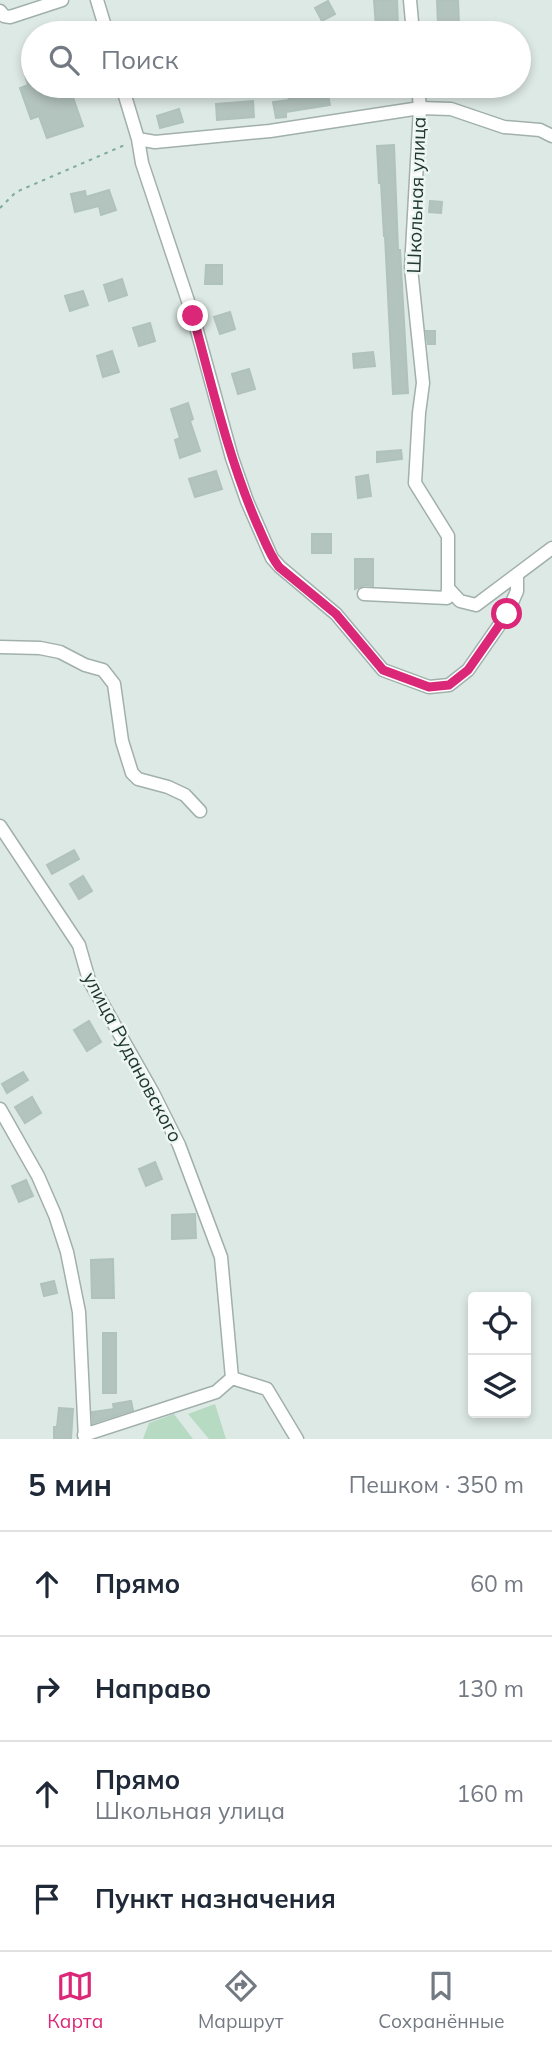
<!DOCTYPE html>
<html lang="ru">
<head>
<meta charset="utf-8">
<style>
  :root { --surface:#fff; --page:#f2f2f3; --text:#1f2937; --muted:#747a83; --line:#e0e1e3; --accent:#db2777 }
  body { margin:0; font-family:Mulish,sans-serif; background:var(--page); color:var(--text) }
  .controls { position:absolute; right:21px; bottom:21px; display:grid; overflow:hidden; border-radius:7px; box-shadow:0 4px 10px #0003 }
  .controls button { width:63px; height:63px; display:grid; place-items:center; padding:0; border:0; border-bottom:2px solid var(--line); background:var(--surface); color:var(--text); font:35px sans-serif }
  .stop { position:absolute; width:21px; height:21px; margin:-16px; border:5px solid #db2777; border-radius:50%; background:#fff }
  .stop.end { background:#db2777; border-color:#fff; box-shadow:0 2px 7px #0008 }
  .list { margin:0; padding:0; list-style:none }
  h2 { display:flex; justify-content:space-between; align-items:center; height:91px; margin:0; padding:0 28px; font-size:30px }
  h2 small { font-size:23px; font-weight:400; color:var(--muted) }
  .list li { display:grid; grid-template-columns:46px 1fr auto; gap:21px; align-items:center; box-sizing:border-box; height:105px; padding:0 28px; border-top:2px solid var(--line) }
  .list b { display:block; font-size:26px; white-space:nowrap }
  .list p { margin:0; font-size:23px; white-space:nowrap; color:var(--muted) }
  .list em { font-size:23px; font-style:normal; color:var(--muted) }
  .icon { flex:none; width:38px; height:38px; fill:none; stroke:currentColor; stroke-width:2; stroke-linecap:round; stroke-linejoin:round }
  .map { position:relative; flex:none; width:552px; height:1439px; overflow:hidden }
  .search { position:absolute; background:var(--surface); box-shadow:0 4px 10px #0003; left:21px; right:21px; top:21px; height:77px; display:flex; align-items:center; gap:18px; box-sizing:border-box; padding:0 24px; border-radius:38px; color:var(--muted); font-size:26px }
  .sheet { height:511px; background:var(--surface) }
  nav { display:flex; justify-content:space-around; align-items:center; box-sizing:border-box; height:98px; border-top:2px solid var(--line); background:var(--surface); font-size:19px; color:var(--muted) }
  nav a { display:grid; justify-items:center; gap:4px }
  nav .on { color:var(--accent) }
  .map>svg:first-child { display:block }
  .green { fill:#b7dac3 }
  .building { fill:#b3c3be; stroke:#b0c2bc; stroke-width:2 }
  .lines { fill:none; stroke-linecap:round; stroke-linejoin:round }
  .minor-casing { stroke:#a1b0ac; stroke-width:15 }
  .path { stroke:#7faba1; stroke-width:2; stroke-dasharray:3.5 5; stroke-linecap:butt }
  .minor { stroke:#fff; stroke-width:12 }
  .route { stroke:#db2777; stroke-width:9 }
  .labels { text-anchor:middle; stroke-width:5; stroke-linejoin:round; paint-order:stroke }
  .street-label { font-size:19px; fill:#203733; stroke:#eef6f2 }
</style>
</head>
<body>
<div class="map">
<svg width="552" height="1439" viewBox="0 0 552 1439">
  <rect width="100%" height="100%" fill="#dde9e5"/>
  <path class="green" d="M 215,1404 L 226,1439 L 209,1439 L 188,1414 Z
    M 174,1414 L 193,1439 L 143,1439 L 149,1423 Z"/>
  <path class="building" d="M 374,0 L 397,0 L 398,27 L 376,28 Z
    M 437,0 L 458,0 L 459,25 L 438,25 Z
    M 328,1 L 335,14 L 322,21 L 315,8 Z
    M 33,65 L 33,86 L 69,86 L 83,126 L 47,138 L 39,116 L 31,119 L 20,88 L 28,85 L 23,68 Z
    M 287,86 L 304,86 L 306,94 L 327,90 L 330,105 L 286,112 L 286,117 L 276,118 L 273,102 L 289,100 Z
    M 253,101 L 254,117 L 217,120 L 216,104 Z
    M 179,109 L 183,122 L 160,128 L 157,116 Z
    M 394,145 L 398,250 L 400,250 L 408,393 L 393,394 L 385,236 L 384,236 L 381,183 L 379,183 L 377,146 Z
    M 109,190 L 116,210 L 101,215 L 99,206 L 75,212 L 71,194 L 85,191 L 86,197 Z
    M 430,201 L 442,202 L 441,213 L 429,212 Z
    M 206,265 L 222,265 L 222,284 L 205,284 Z
    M 122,279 L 127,295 L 109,301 L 104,285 Z
    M 83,291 L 88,305 L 70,311 L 65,296 Z
    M 230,312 L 235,329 L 220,334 L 214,317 Z
    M 150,323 L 155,341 L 139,346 L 133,328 Z
    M 426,331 L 435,331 L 435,344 L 428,344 Z
    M 112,351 L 119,372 L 103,377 L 97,356 Z
    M 373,352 L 375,366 L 354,368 L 353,354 Z
    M 249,369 L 255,389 L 238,394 L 232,374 Z
    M 188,403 L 193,419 L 190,421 L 200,451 L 180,458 L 175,440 L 180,438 L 171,409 Z
    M 401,450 L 402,459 L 377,462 L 377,452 Z
    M 216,471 L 222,489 L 195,497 L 189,479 Z
    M 368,475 L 371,496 L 358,498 L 356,477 Z
    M 312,534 L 331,534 L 331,553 L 312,553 Z
    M 355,559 L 373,559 L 373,586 L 364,585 L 355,589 Z
    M 74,850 L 79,859 L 52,874 L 47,865 Z
    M 83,876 L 92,891 L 79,899 L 70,884 Z
    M 89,1021 L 101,1042 L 87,1051 L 74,1030 Z
    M 23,1072 L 28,1080 L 7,1093 L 2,1084 Z
    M 32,1097 L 41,1113 L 25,1123 L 15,1107 Z
    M 155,1162 L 162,1179 L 146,1186 L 139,1169 Z
    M 26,1180 L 33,1196 L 19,1202 L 12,1186 Z
    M 195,1214 L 196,1238 L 172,1239 L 172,1215 Z
    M 113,1259 L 114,1298 L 92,1298 L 91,1260 Z
    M 54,1281 L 57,1293 L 44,1296 L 41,1284 Z
    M 103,1333 L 116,1333 L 116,1393 L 103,1393 Z
    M 131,1401 L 133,1410 L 93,1423 L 92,1412 L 114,1409 L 113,1404 Z
    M 59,1408 L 73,1409 L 71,1439 L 54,1439 L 54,1427 L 57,1427 Z"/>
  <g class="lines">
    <defs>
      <path id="minor" d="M 97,0 L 107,33
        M 410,0 L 413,33
        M 0,11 L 4,16 L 10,17 L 62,0
        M 122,86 L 138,139 L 142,163 L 193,316 L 232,458 L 247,501 L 272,558 L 280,567 L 336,614 L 383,670 L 429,687 L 449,685 L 468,670 L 507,614 L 517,591 L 517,575
        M 418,86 L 420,108 L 411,268 L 423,383 L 419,413 L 415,483 L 448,536 L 448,588
        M 138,139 L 155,142 L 270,131 L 420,108 L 451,109 L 504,127 L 540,130 L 552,136
        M 364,594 L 447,598 L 448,588 L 460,601 L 476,605 L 552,548
        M 0,647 L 40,648 L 60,652 L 85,665 L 103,670 L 114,684 L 122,741 L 132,773 L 138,779 L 168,787 L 185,795 L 200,811
        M 0,826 L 79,945 L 89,980 L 153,1093 L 179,1145 L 221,1257 L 232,1378
        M 0,1109 L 38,1176 L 55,1215 L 67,1252 L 79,1312 L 85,1439
        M 232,1378 L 267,1389 L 297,1439
        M 84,1435 L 216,1392 L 232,1378"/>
    </defs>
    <use href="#minor" class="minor-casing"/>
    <path class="path" d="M 0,208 L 16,192 L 127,144"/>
    <use href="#minor" class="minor"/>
  </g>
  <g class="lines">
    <path class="route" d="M 193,316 C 212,386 228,457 257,524 C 264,539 269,554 279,567 L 336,614 L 383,670 L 429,687 L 449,685 L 468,670 L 507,614"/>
  </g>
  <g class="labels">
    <g class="street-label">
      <text transform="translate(416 195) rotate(-88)" y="7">Школьная улица</text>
      <text transform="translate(133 1057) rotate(62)" y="7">улица Рудановского</text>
    </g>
  </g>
</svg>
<div class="controls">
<button><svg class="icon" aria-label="locate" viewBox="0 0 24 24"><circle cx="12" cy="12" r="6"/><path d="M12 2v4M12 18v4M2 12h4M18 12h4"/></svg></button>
<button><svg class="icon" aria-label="layers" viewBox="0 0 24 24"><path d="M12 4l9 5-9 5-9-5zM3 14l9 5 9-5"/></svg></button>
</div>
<div class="stop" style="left:507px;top:614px"></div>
<div class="stop end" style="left:193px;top:316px"></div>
<div class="search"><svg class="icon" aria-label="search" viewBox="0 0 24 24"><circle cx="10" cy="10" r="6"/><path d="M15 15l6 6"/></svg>Поиск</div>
</div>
<section class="sheet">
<h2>5 мин<small>Пешком · 350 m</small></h2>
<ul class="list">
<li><svg class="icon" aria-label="ahead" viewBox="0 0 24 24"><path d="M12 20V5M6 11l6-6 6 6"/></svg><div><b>Прямо</b></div><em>60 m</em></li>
<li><svg class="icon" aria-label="right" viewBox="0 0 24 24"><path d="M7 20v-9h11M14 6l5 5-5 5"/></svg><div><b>Направо</b></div><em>130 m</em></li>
<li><svg class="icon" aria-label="ahead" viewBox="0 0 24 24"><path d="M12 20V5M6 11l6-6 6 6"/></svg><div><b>Прямо</b><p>Школьная улица</p></div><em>160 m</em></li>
<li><svg class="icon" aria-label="arrive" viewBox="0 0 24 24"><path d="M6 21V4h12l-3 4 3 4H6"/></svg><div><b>Пункт назначения</b></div></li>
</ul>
</section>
<nav>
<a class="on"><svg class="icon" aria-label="map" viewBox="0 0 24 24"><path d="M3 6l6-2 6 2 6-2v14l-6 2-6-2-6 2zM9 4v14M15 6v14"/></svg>Карта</a>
<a><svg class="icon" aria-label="directions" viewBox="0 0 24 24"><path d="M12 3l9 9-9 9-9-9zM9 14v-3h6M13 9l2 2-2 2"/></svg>Маршрут</a>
<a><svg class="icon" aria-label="saved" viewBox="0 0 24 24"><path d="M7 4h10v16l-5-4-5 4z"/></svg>Сохранённые</a>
</nav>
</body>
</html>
